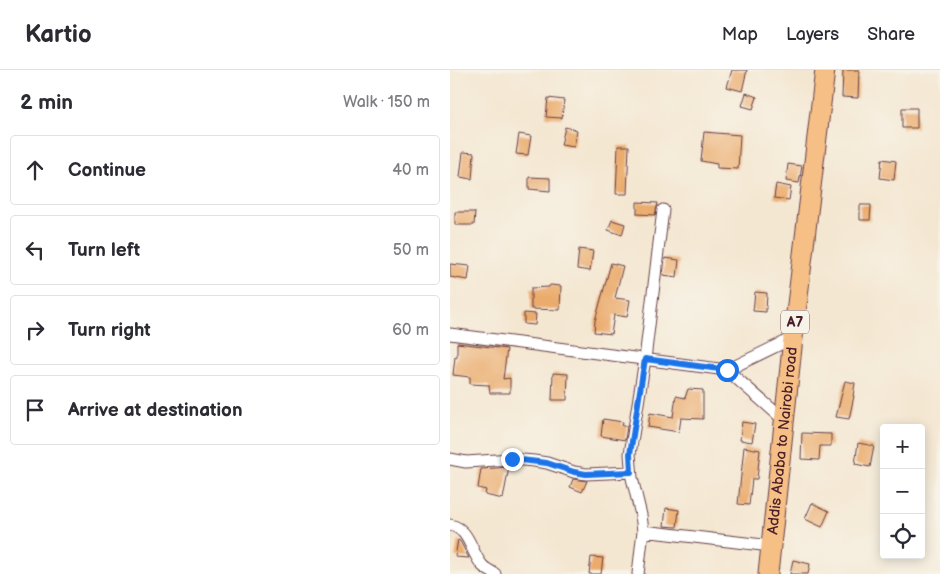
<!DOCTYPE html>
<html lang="en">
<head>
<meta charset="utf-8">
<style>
  :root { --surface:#fff; --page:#f7f7f7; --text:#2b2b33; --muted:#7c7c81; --line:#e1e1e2 }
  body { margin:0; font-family:"Balsamiq Sans",sans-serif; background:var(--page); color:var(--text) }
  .controls { position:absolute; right:15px; bottom:15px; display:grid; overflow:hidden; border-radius:5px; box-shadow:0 2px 12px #0003 }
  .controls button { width:45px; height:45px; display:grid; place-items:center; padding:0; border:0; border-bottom:1px solid var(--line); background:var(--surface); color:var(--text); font:25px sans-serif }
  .stop { position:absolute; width:15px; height:15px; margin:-11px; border:4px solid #1a73e8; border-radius:50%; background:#fff }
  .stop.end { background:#1a73e8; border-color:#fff; box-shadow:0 1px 5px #0008 }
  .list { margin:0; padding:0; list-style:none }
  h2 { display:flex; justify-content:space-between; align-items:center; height:65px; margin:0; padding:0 20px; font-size:21px }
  h2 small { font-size:16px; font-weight:400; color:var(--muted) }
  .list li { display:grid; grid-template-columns:32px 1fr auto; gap:15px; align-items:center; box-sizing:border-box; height:70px; margin:0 10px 10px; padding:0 10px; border:1px solid var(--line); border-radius:5px }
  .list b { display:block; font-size:19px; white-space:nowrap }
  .list em { font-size:16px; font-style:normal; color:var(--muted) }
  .icon { flex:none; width:28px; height:28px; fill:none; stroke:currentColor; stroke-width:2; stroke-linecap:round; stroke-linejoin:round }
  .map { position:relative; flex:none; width:490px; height:504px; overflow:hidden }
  header { display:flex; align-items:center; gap:30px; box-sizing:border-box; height:70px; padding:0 25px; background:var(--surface); border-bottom:1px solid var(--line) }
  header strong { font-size:24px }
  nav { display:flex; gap:28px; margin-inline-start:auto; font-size:18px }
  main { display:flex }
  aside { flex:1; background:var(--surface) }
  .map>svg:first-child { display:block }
  .building { fill:#ebab6c }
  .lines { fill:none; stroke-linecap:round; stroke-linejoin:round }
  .minor-casing { stroke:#643d44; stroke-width:13 }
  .trunk-casing { stroke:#643d44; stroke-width:21 }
  .minor { stroke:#fff; stroke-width:11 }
  .trunk { stroke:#f5bf86; stroke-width:19 }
  .route { stroke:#1a73e8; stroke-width:6 }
  .labels { text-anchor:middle; stroke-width:4; stroke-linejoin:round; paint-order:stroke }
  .shield { fill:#f7f3e8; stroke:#7e5f64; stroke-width:1 }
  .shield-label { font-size:14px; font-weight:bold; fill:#4a1f2b }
  .street-label { font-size:15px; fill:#4a1f2b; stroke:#f7f3e8 }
</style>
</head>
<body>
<header>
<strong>Kartio</strong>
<nav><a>Map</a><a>Layers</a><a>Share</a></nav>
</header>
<main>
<aside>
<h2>2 min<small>Walk · 150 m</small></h2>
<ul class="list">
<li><svg class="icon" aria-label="ahead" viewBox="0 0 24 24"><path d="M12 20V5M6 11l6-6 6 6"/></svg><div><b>Continue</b></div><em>40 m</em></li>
<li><svg class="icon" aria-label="left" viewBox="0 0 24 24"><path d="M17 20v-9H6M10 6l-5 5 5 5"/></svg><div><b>Turn left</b></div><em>50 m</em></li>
<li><svg class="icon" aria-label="right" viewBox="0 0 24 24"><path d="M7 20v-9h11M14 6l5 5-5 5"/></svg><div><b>Turn right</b></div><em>60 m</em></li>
<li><svg class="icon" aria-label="arrive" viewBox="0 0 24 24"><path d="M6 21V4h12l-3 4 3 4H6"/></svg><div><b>Arrive at destination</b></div></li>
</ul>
</aside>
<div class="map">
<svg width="490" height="504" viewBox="0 0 490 504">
  <rect width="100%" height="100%" fill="#f7f3e8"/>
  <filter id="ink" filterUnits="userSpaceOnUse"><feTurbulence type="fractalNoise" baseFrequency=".02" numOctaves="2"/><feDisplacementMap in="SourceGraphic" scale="10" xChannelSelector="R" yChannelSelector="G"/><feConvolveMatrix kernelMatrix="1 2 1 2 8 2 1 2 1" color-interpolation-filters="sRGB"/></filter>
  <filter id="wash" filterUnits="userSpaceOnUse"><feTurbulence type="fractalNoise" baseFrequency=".0096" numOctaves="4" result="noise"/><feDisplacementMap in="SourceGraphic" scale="20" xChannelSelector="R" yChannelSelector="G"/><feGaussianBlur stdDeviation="1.12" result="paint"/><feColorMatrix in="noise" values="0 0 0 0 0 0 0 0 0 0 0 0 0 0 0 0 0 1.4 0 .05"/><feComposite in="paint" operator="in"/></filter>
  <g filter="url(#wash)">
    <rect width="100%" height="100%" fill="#f4e7d2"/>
    <g id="blocks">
      <path class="building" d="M 282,0 L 297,0 L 292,21 L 277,17 Z
        M 393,0 L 409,0 L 408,28 L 392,27 Z
        M 296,23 L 307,27 L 303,39 L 292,36 Z
        M 98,28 L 114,30 L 112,48 L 96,47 Z
        M 452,38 L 467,38 L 467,58 L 452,58 Z
        M 115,57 L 127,60 L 124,77 L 111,75 Z
        M 254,62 L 290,65 L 288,99 L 267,98 L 267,94 L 251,91 Z
        M 69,64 L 81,66 L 78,85 L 66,84 Z
        M 168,76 L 179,76 L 177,124 L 166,124 Z
        M 13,82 L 24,83 L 22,109 L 10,107 Z
        M 432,89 L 446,91 L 444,110 L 430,108 Z
        M 338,94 L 352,96 L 349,113 L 336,111 Z
        M 79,107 L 100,108 L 100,121 L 79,119 Z
        M 326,114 L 341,117 L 339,130 L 324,128 Z
        M 187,132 L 208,133 L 205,145 L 187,144 Z
        M 410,135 L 421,135 L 420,150 L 410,150 Z
        M 5,142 L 25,142 L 24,155 L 5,155 Z
        M 162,150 L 175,154 L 172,165 L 158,160 Z
        M 129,179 L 143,181 L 140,201 L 127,199 Z
        M 215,188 L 229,190 L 227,207 L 213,205 Z
        M 161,193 L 173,196 L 165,228 L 180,230 L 177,247 L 164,245 L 161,264 L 144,262 L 145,251 Z
        M 0,194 L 20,196 L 18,210 L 0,207 Z
        M 100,215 L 111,216 L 110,240 L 81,239 L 81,218 L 99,217 Z
        M 305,222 L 317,223 L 316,242 L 303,241 Z
        M 74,243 L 86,244 L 85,255 L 74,254 Z
        M 7,273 L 57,279 L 53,309 L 60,308 L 60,323 L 40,323 L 39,315 L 20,314 L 20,307 L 3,305 L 5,287 L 7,288 Z
        M 103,303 L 118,304 L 117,330 L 102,330 Z
        M 395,311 L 405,313 L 403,326 L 404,326 L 399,349 L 386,347 Z
        M 238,319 L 253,320 L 253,349 L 231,348 L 229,362 L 198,357 L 200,343 L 223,347 L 226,326 L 235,328 Z
        M 153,349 L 173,352 L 172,356 L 177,356 L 175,370 L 151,366 Z
        M 292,352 L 305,354 L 302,372 L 290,370 Z
        M 352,363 L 381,364 L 381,376 L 370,376 L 369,390 L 351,389 Z
        M 408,373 L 424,376 L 420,397 L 405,394 Z
        M 294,377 L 310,380 L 307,409 L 302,409 L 299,435 L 288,434 Z
        M 59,397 L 53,429 L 35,425 L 36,420 L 28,418 L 31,399 Z
        M 123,409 L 137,411 L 132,422 L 120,417 Z
        M 362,433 L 379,441 L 372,457 L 355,449 Z
        M 216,438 L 229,440 L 227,457 L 214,456 Z
        M 8,470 L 10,471 L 19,488 L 5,487 Z
        M 141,487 L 153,488 L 151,504 L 139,504 Z
        M 343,490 L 360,494 L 358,504 L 340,504 Z"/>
    </g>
  </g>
  <g filter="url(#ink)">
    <use href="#blocks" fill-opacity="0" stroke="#643d44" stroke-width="1"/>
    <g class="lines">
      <defs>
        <path id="minor" d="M 0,264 L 277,300 L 334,350
          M 277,300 L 343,268
          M 0,389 L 16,392 L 62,389 L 84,391 L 97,393 L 124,402 L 136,404 L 181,402
          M 0,455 C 20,459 20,481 32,495 C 35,499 41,501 45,504
          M 193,461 L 321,476
          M 188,504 L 193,461 L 191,445 L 182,408 L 180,384 L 195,289 L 213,140"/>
        <g id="trunk">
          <path id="s1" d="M 318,504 L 343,268 L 375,0"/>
        </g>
      </defs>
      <use href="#minor" class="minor-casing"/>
      <use href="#trunk" class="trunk-casing"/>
      <use href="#minor" class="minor"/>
      <use href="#trunk" class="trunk"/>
    </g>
  </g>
  <g class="lines" filter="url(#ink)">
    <path class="route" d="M 62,389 L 97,393 L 124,402 L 136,404 L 181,402 L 180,384 L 195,289 L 277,300"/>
  </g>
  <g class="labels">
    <rect class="shield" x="331" y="240.5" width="28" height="23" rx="4"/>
    <g class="shield-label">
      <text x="345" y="257">A7</text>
    </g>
    <g class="street-label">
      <text dy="5" stroke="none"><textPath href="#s1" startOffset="134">Addis Ababa to Nairobi road</textPath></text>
    </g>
  </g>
</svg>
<div class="controls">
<button>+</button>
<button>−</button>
<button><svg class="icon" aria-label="locate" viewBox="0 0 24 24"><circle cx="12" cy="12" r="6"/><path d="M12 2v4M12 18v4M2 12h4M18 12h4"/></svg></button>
</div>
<div class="stop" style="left:277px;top:300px"></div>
<div class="stop end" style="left:62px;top:389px"></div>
</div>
</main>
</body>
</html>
